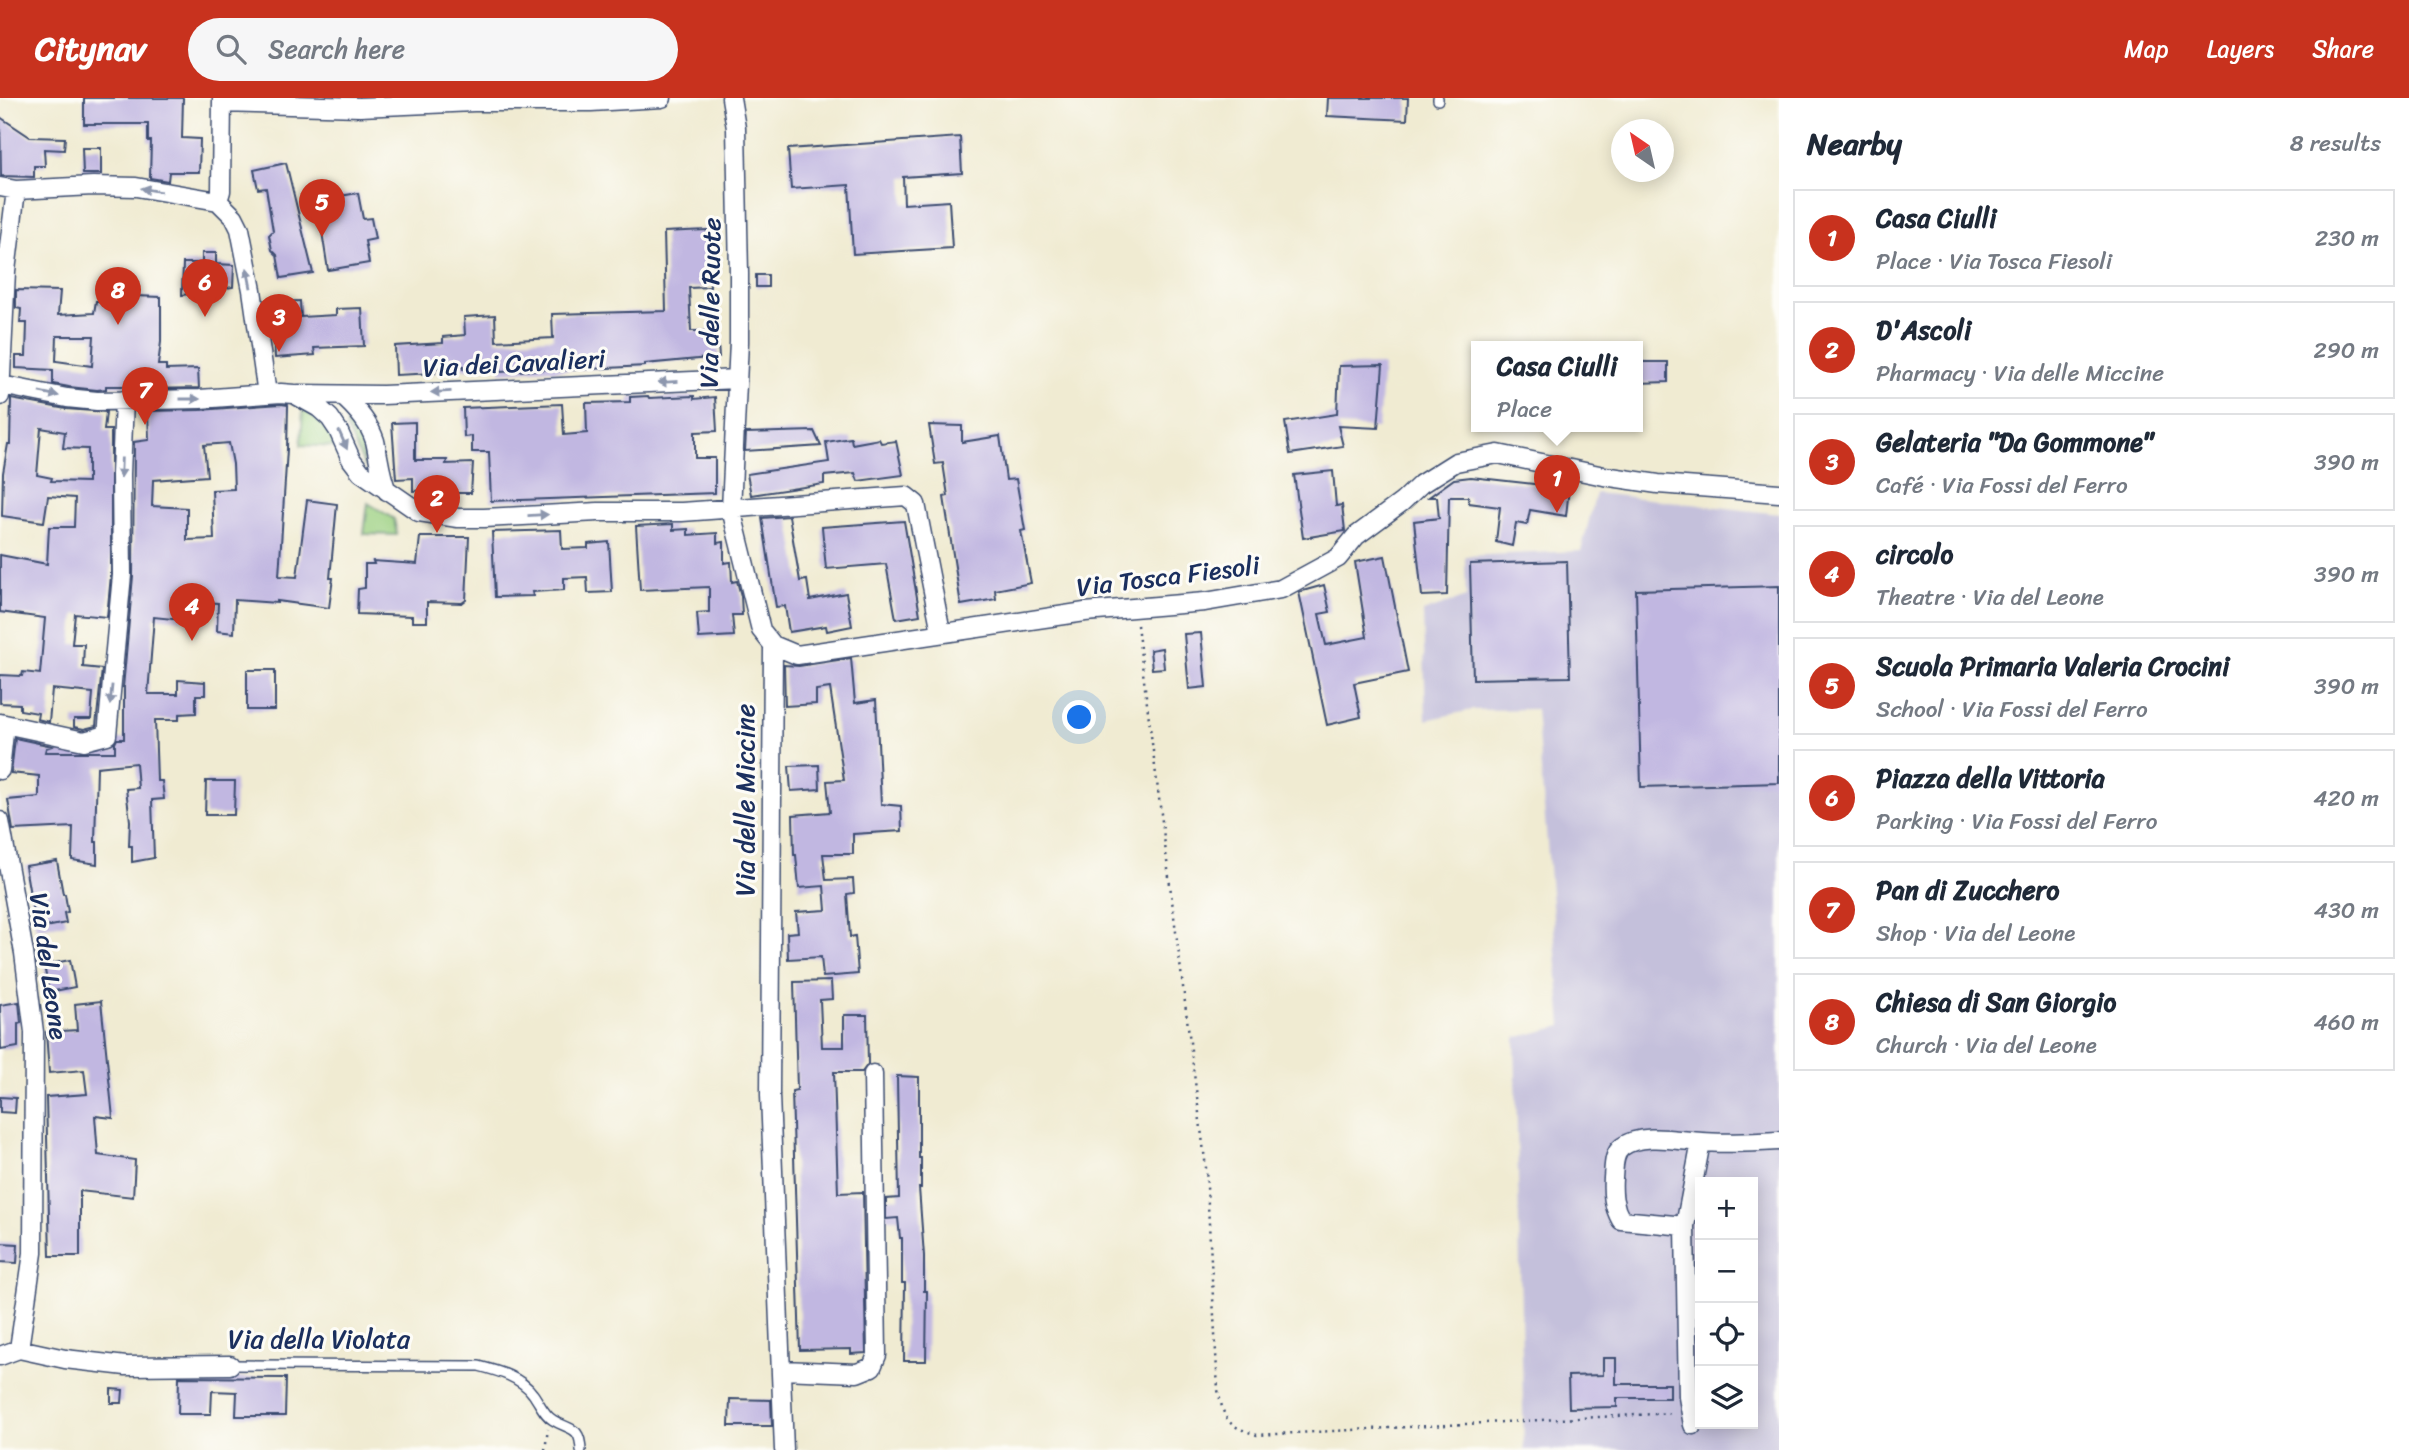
<!DOCTYPE html>
<html lang="en">
<head>
<meta charset="utf-8">
<style>
  :root { --surface:#fff; --page:#f6f6f7; --text:#1f2937; --muted:#747a83; --line:#e0e1e3; --accent:#c8321e }
  body { margin:0; font-family:Sriracha,sans-serif; background:var(--page); color:var(--text) }
  .controls { position:absolute; right:21px; bottom:21px; display:grid; overflow:hidden; border-radius:0px; box-shadow:0 4px 18px #0003 }
  .controls button { width:63px; height:63px; display:grid; place-items:center; padding:0; border:0; border-bottom:2px solid var(--line); background:var(--surface); color:var(--text); font:35px sans-serif }
  .compass { position:absolute; left:1611px; top:21px; width:63px; height:63px; border-radius:50%; background:var(--surface); box-shadow:0 4px 18px #0003; rotate:326deg }
  .you { position:absolute; left:1080px; top:620px; width:24px; height:24px; margin:-18px; border:5px solid #fff; border-radius:50%; background:#1a73e8; box-shadow:0 0 0 10px #1a73e833 }
  .badge { display:grid; place-items:center; width:46px; height:46px; border-radius:50%; background:var(--accent); color:#fff; font-size:23px; font-weight:700 }
  .pin { position:absolute; translate:-50% -58px; filter:drop-shadow(0 2px 4px #0008) }
  .pin::after { content:''; position:absolute; top:37px; width:24px; height:21px; background:inherit; clip-path:polygon(0 0,100% 0,50% 100%) }
  .popup { position:absolute; left:1471px; top:243px; width:172px; height:91px; box-sizing:border-box; display:grid; place-content:center; border-radius:0px; background:var(--surface); filter:drop-shadow(0 2px 5px #0005); font-size:23px; white-space:nowrap; color:var(--muted) }
  .popup b { font-size:26px; color:var(--text) }
  .popup::after { content:''; position:absolute; left:50%; top:100%; margin-left:-14px; border:14px solid transparent; border-top-color:var(--surface) }
  .list { margin:0; padding:0; list-style:none }
  h2 { display:flex; justify-content:space-between; align-items:center; height:91px; margin:0; padding:0 28px; font-size:30px }
  h2 small { font-size:23px; font-weight:400; color:var(--muted) }
  .list li { display:grid; grid-template-columns:46px 1fr auto; gap:21px; align-items:center; box-sizing:border-box; height:98px; margin:0 14px 14px; padding:0 14px; border:2px solid var(--line); border-radius:0px }
  .list b { display:block; font-size:26px; white-space:nowrap }
  .list p { margin:0; font-size:23px; white-space:nowrap; color:var(--muted) }
  .list em { font-size:23px; font-style:normal; color:var(--muted) }
  .icon { flex:none; width:38px; height:38px; fill:none; stroke:currentColor; stroke-width:2; stroke-linecap:round; stroke-linejoin:round }
  .map { position:relative; flex:none; width:1779px; height:1352px; overflow:hidden }
  header { display:flex; align-items:center; gap:42px; box-sizing:border-box; height:98px; padding:0 35px; background:var(--accent); color:#fff }
  header strong { font-size:33px }
  nav { display:flex; gap:38px; margin-inline-start:auto; font-size:24px }
  .search { width:490px; height:63px; background:var(--page); display:flex; align-items:center; gap:18px; box-sizing:border-box; padding:0 24px; border-radius:38px; color:var(--muted); font-size:26px }
  main { display:flex }
  aside { flex:1; background:var(--surface) }
  .map>svg:first-child { display:block }
  .industrial { fill:#c4c0db; fill-rule:evenodd }
  .green { fill:#9bd081; stroke:#5b8070; stroke-width:2 }
  .building { fill:#c1b7e1; fill-rule:evenodd }
  .lines { fill:none; stroke-linecap:round; stroke-linejoin:round }
  .service-casing { stroke:#3b4b6f; stroke-width:12 }
  .minor-casing { stroke:#3b4b6f; stroke-width:21 }
  .path { stroke:#3b4b6f; stroke-width:2.5; stroke-dasharray:2 5; stroke-linecap:butt }
  .service { stroke:#fff; stroke-width:9 }
  .minor { stroke:#fff; stroke-width:18 }
  .oneway { fill:#8d97ae }
  .labels { text-anchor:middle; stroke-width:6; stroke-linejoin:round; paint-order:stroke }
  .street-label { font-size:26px; fill:#1b2f5e; stroke:#fdfcf7 }
</style>
</head>
<body>
<header>
<strong>Citynav</strong>
<div class="search"><svg class="icon" aria-label="search" viewBox="0 0 24 24"><circle cx="10" cy="10" r="6"/><path d="M15 15l6 6"/></svg>Search here</div>
<nav><a>Map</a><a>Layers</a><a>Share</a></nav>
</header>
<main>
<div class="map">
<svg width="1779" height="1352" viewBox="0 0 1779 1352">
  <rect width="100%" height="100%" fill="#fdfcf7"/>
  <filter id="ink" filterUnits="userSpaceOnUse"><feTurbulence type="fractalNoise" baseFrequency=".0143" numOctaves="2"/><feDisplacementMap in="SourceGraphic" scale="14" xChannelSelector="R" yChannelSelector="G"/><feConvolveMatrix kernelMatrix="1 2 1 2 8 2 1 2 1" color-interpolation-filters="sRGB"/></filter>
  <filter id="wash" filterUnits="userSpaceOnUse"><feTurbulence type="fractalNoise" baseFrequency=".00686" numOctaves="4" result="noise"/><feDisplacementMap in="SourceGraphic" scale="28" xChannelSelector="R" yChannelSelector="G"/><feGaussianBlur stdDeviation="1.57" result="paint"/><feColorMatrix in="noise" values="0 0 0 0 0 0 0 0 0 0 0 0 0 0 0 0 0 1.4 0 .05"/><feComposite in="paint" operator="in"/></filter>
  <g filter="url(#wash)">
    <rect width="100%" height="100%" fill="#f0ebd2"/>
    <path class="industrial" d="M 1596,395 L 1779,416 L 1779,1352 L 1524,1352 L 1515,940 L 1562,928 L 1536,611 L 1472,612 L 1426,622 L 1423,514 L 1466,499 L 1465,458 L 1581,453 ZM 1700,1084 L 1753,1084 L 1753,1326 L 1700,1326 Z"/>
    <path class="green" d="M 303,311 C 317,320 331,332 335,349 L 301,347 Z
      M 351,322 L 361,338 L 365,369 L 346,329 L 347,324 Z
      M 368,405 L 394,421 L 397,437 L 364,436 Z"/>
    <g id="blocks">
      <path class="building" d="M 84,0 L 183,0 L 182,40 L 200,41 L 199,74 L 169,74 L 168,83 L 150,80 L 151,43 L 148,43 L 148,26 L 84,26 Z
        M 1328,0 L 1408,0 L 1407,22 L 1327,18 Z
        M 0,19 L 30,39 L 65,40 L 64,52 L 44,51 L 45,68 L 34,68 L 34,79 L 1,78 Z
        M 960,39 L 962,75 L 903,79 L 904,106 L 949,103 L 952,150 L 853,156 L 849,87 L 791,91 L 788,51 Z
        M 82,50 L 101,50 L 101,76 L 83,76 Z
        M 286,65 L 313,175 L 281,180 L 277,157 L 272,152 L 269,137 L 273,133 L 266,90 L 258,91 L 254,72 Z
        M 358,95 L 363,121 L 371,120 L 375,141 L 365,143 L 369,165 L 328,172 L 317,102 Z
        M 707,132 L 710,189 L 689,190 L 691,233 L 717,233 L 719,259 L 645,266 L 645,268 L 551,273 L 551,271 L 500,274 L 500,269 L 463,271 L 463,268 L 435,270 L 435,275 L 396,277 L 395,248 L 443,245 L 443,239 L 465,237 L 464,219 L 495,217 L 496,243 L 553,240 L 552,216 L 666,213 L 664,134 Z
        M 202,155 L 216,155 L 216,166 L 234,167 L 233,189 L 182,197 L 183,165 L 202,165 Z
        M 756,177 L 768,177 L 768,189 L 756,189 Z
        M 113,178 L 136,179 L 135,198 L 161,199 L 161,244 L 158,267 L 166,267 L 166,272 L 198,271 L 199,290 L 146,291 L 146,288 L 106,288 L 106,291 L 97,292 L 69,289 L 53,286 L 53,272 L 16,270 L 16,258 L 26,258 L 27,225 L 20,225 L 21,211 L 16,210 L 16,192 L 60,193 L 58,217 L 94,215 L 96,203 L 112,202 ZM 57,238 L 94,238 L 92,268 L 56,263 Z
        M 300,203 L 301,219 L 336,217 L 336,211 L 362,210 L 364,248 L 314,250 L 315,257 L 275,260 L 272,204 Z
        M 1637,264 L 1668,264 L 1668,284 L 1637,285 Z
        M 1383,267 L 1378,330 L 1338,328 L 1343,348 L 1290,356 L 1285,324 L 1337,316 L 1339,268 Z
        M 648,298 L 649,300 L 694,298 L 694,301 L 715,299 L 717,333 L 695,334 L 695,360 L 715,360 L 715,395 L 491,403 L 489,354 L 472,354 L 472,338 L 464,339 L 463,310 L 562,306 L 564,337 L 587,335 L 586,305 L 630,304 L 630,299 Z
        M 11,301 L 66,311 L 106,314 L 104,332 L 111,332 L 111,477 L 107,519 L 75,516 L 72,546 L 84,546 L 83,569 L 102,571 L 96,628 L 84,631 L 74,629 L 74,621 L 91,621 L 93,595 L 52,591 L 49,624 L 37,621 L 38,615 L 20,612 L 20,606 L 0,605 L 0,577 L 22,578 L 23,574 L 40,576 L 45,520 L 0,514 L 0,457 L 47,466 L 49,429 L 74,429 L 75,400 L 48,398 L 44,424 L 2,418 L 3,375 L 8,346 L 10,346 ZM 41,330 L 65,334 L 63,350 L 88,351 L 88,384 L 51,383 L 52,380 L 37,377 Z
        M 281,306 L 288,307 L 287,351 L 279,478 L 297,479 L 307,402 L 337,406 L 330,480 L 333,480 L 329,510 L 277,503 L 277,505 L 235,502 L 234,535 L 217,533 L 218,505 L 184,503 L 182,522 L 154,519 L 148,596 L 178,596 L 178,582 L 205,584 L 205,597 L 196,597 L 196,615 L 179,616 L 179,622 L 155,622 L 157,683 L 162,683 L 164,701 L 152,702 L 154,760 L 132,764 L 132,748 L 129,748 L 130,723 L 126,691 L 138,690 L 136,665 L 97,669 L 95,744 L 97,744 L 97,766 L 72,762 L 73,729 L 13,732 L 8,702 L 39,699 L 39,678 L 11,675 L 15,640 L 52,648 L 46,650 L 45,654 L 115,654 L 115,645 L 117,641 L 124,641 L 124,588 L 123,590 L 133,478 L 134,344 L 149,342 L 148,313 L 200,312 ZM 229,345 L 233,366 L 234,391 L 212,392 L 214,441 L 187,442 L 187,410 L 152,408 L 153,382 L 207,378 L 204,347 Z
        M 415,324 L 415,362 L 447,362 L 446,366 L 473,365 L 471,395 L 429,395 L 429,392 L 413,393 L 413,380 L 396,381 L 392,325 Z
        M 929,327 L 962,328 L 962,344 L 1000,338 L 1006,382 L 1016,381 L 1025,432 L 1021,433 L 1031,485 L 995,492 L 996,501 L 961,507 L 944,399 L 948,398 L 943,365 L 935,366 Z
        M 814,333 L 821,348 L 745,353 L 746,335 Z
        M 851,340 L 852,346 L 879,341 L 881,345 L 896,343 L 903,377 L 858,383 L 855,375 L 824,378 L 824,386 L 751,397 L 747,376 L 829,364 L 826,344 Z
        M 1333,373 L 1336,408 L 1342,407 L 1345,433 L 1303,440 L 1294,377 Z
        M 1471,379 L 1569,390 L 1566,418 L 1530,412 L 1527,427 L 1516,425 L 1512,448 L 1496,444 L 1500,409 L 1469,405 L 1468,399 L 1449,399 L 1447,497 L 1422,498 L 1414,423 L 1439,420 L 1437,399 L 1429,399 L 1454,381 Z
        M 789,418 L 800,483 L 807,482 L 810,502 L 846,495 L 852,528 L 827,533 L 826,528 L 789,534 L 785,508 L 776,509 L 762,420 Z
        M 904,423 L 920,517 L 896,521 L 886,466 L 826,471 L 822,429 Z
        M 673,426 L 673,432 L 688,431 L 688,437 L 717,435 L 717,445 L 724,444 L 724,465 L 731,464 L 732,484 L 737,483 L 741,498 L 742,517 L 732,517 L 734,538 L 699,540 L 697,515 L 709,514 L 709,489 L 640,492 L 636,428 Z
        M 561,432 L 562,451 L 588,450 L 588,446 L 609,444 L 612,494 L 588,495 L 587,479 L 564,480 L 564,492 L 532,494 L 533,498 L 495,499 L 492,434 Z
        M 420,439 L 469,439 L 466,502 L 462,505 L 427,504 L 427,524 L 412,524 L 412,518 L 357,516 L 358,491 L 365,490 L 365,466 L 374,466 L 373,463 L 417,466 Z
        M 1385,458 L 1408,574 L 1354,585 L 1361,619 L 1327,627 L 1299,494 L 1324,487 L 1330,514 L 1319,516 L 1326,547 L 1367,539 L 1355,464 Z
        M 1567,463 L 1570,579 L 1473,581 L 1470,466 Z
        M 1779,488 L 1779,685 L 1641,689 L 1636,492 Z
        M 1201,535 L 1206,589 L 1189,591 L 1184,536 Z
        M 1162,550 L 1164,570 L 1152,571 L 1150,552 Z
        M 851,560 L 855,605 L 876,602 L 881,706 L 901,708 L 902,733 L 853,736 L 853,756 L 823,756 L 826,782 L 853,781 L 854,795 L 847,796 L 850,839 L 855,838 L 858,876 L 823,879 L 821,859 L 788,861 L 787,835 L 798,834 L 796,814 L 826,812 L 824,788 L 799,790 L 796,757 L 794,757 L 793,717 L 830,714 L 827,683 L 844,682 L 830,590 L 816,592 L 816,606 L 785,608 L 784,567 L 799,568 Z
        M 247,572 L 275,572 L 275,612 L 247,612 Z
        M 819,667 L 820,691 L 791,693 L 789,668 Z
        M 206,683 L 235,683 L 234,717 L 205,717 Z
        M 57,763 L 63,796 L 65,796 L 68,814 L 64,815 L 66,825 L 36,831 L 25,768 Z
        M 70,862 L 75,889 L 49,894 L 44,867 Z
        M 831,883 L 832,901 L 820,902 L 822,949 L 844,949 L 844,917 L 867,917 L 868,966 L 862,974 L 834,974 L 838,1095 L 863,1094 L 866,1255 L 851,1256 L 851,1251 L 800,1252 L 792,993 L 797,992 L 794,884 Z
        M 101,903 L 113,1020 L 95,1018 L 98,1057 L 135,1062 L 133,1099 L 80,1093 L 80,1158 L 50,1158 L 46,999 L 87,996 L 84,972 L 49,975 L 46,934 L 77,932 L 75,906 Z
        M 19,904 L 21,925 L 18,926 L 18,949 L 1,952 L 0,907 Z
        M 897,978 L 919,979 L 919,1060 L 921,1060 L 921,1090 L 919,1090 L 924,1158 L 924,1193 L 927,1193 L 926,1263 L 904,1263 L 905,1185 L 902,1185 L 902,1140 L 900,1140 L 898,1120 L 886,1121 L 886,1101 L 899,1100 Z
        M 0,999 L 16,1000 L 15,1015 L 0,1014 Z
        M 0,1145 L 18,1146 L 17,1165 L 0,1164 Z
        M 1603,1260 L 1616,1260 L 1616,1286 L 1670,1286 L 1670,1300 L 1617,1300 L 1617,1309 L 1569,1310 L 1568,1278 L 1603,1277 Z
        M 179,1279 L 286,1280 L 285,1318 L 236,1318 L 237,1294 L 212,1293 L 211,1316 L 178,1316 Z
        M 111,1291 L 123,1292 L 122,1305 L 111,1305 Z
        M 730,1301 L 771,1302 L 772,1328 L 729,1328 Z"/>
    </g>
  </g>
  <g filter="url(#ink)">
    <use href="#blocks" fill-opacity="0" stroke="#3b4b6f" stroke-width="2"/>
    <g class="lines">
      <defs>
        <path id="service" d="M 1438,0 L 1438,2
          M 230,1267 L 479,1268 C 498,1273 521,1279 533,1296 C 539,1304 544,1317 553,1322 C 570,1333 580,1327 581,1352"/>
        <path id="minor" d="M 731,0 L 736,30 L 739,176 L 739,244 L 731,411 L 761,532 L 773,547 L 770,997 L 784,1352
          M 222,5 L 360,9 L 474,4 L 591,4 L 662,0
          M 0,89 L 16,92 L 93,88 L 136,89 L 218,103 L 234,119 L 240,131 L 252,192 L 267,296
          M 218,103 L 221,93 L 222,0
          M 1,287 L 67,300 L 97,303 L 200,301 L 281,295 L 294,296 L 319,310 L 330,320 L 338,332 L 351,361 L 361,374 L 419,414 L 458,420 L 484,420 L 598,414 L 682,414 L 906,398 L 916,406 L 941,534
          M 298,296 L 383,297 L 737,281
          M 341,297 C 355,309 369,324 375,343 C 379,360 380,377 387,393
          M 0,298 L 6,173 L 16,92
          M 773,547 L 797,557 L 1085,514 L 1205,504 L 1281,491 L 1338,460 L 1356,438 L 1402,404 L 1421,386 L 1456,364 L 1498,356 L 1604,378 L 1658,386 L 1779,395
          M 0,625 L 84,643 L 107,637 L 122,477 L 121,376 L 124,302
          M 0,672 L 5,626
          M 0,723 L 24,855 L 34,934 L 33,1155 L 19,1251 L 0,1258
          M 1685,1128 L 1621,1122 C 1613,1108 1612,1095 1613,1080 C 1614,1069 1613,1056 1622,1049 C 1641,1034 1680,1043 1702,1044 C 1728,1046 1754,1044 1779,1043
          M 19,1251 L 65,1261 L 126,1268 L 230,1267
          M 782,1272 L 857,1275 L 872,1269 L 877,1257 L 873,976
          M 1693,1327 L 1688,1299 L 1685,1128 L 1701,1044"/>
      </defs>
      <use href="#service" class="service-casing"/>
      <use href="#minor" class="minor-casing"/>
      <path class="path" d="M 1137,527 L 1206,1070 L 1218,1292 C 1225,1324 1226,1327 1257,1337 L 1674,1315
        M 545,1352 L 548,1331"/>
      <use href="#service" class="service"/>
      <use href="#minor" class="minor"/>
    </g>
    <defs><path id="oneway-solid" d="M-6-.8H1V-3.2L6.5 0L1 3.2V.8H-6Z" transform="scale(1.75)"/></defs>
    <g class="oneway">
      <use href="#oneway-solid" transform="translate(151 92) rotate(-170)"/>
      <use href="#oneway-solid" transform="translate(249 180) rotate(-101)"/>
      <use href="#oneway-solid" transform="translate(668 284) rotate(177)"/>
      <use href="#oneway-solid" transform="translate(441 294) rotate(177)"/>
      <use href="#oneway-solid" transform="translate(49 296) rotate(12)"/>
      <use href="#oneway-solid" transform="translate(190 301)"/>
      <use href="#oneway-solid" transform="translate(343 342) rotate(66)"/>
      <use href="#oneway-solid" transform="translate(121 370) rotate(92)"/>
      <use href="#oneway-solid" transform="translate(538 417) rotate(-3)"/>
      <use href="#oneway-solid" transform="translate(111 597) rotate(96)"/>
    </g>
  </g>
  <g class="labels">
    <g class="street-label">
      <text transform="translate(710 205) rotate(-89)" y="9">Via delle Ruote</text>
      <text transform="translate(514 265) rotate(-3)" y="9">Via dei Cavalieri</text>
      <text transform="translate(1168 478) rotate(-7)" y="9">Via Tosca Fiesoli</text>
      <text transform="translate(745 702) rotate(-90)" y="9">Via delle Miccine</text>
      <text transform="translate(49 868) rotate(82)" y="9">Via del Leone</text>
      <text x="319" y="1250">Via della Violata</text>
    </g>
  </g>
</svg>
<div class="controls">
<button>+</button>
<button>−</button>
<button><svg class="icon" aria-label="locate" viewBox="0 0 24 24"><circle cx="12" cy="12" r="6"/><path d="M12 2v4M12 18v4M2 12h4M18 12h4"/></svg></button>
<button><svg class="icon" aria-label="layers" viewBox="0 0 24 24"><path d="M12 4l9 5-9 5-9-5zM3 14l9 5 9-5"/></svg></button>
</div>
<svg class="compass" viewBox="-18 -18 36 36"><path d="M0-13l5 13h-10z" fill="#e53935"/><path d="M0 13l5-13h-10z" fill="#747a83"/></svg>
<div class="you"></div>
<div class="pin badge" style="left:1557px;top:415px">1</div>
<div class="popup"><b>Casa Ciulli</b>Place</div>
<div class="pin badge" style="left:437px;top:435px">2</div>
<div class="pin badge" style="left:279px;top:254px">3</div>
<div class="pin badge" style="left:192px;top:543px">4</div>
<div class="pin badge" style="left:322px;top:139px">5</div>
<div class="pin badge" style="left:205px;top:219px">6</div>
<div class="pin badge" style="left:145px;top:327px">7</div>
<div class="pin badge" style="left:118px;top:227px">8</div>
</div>
<aside>
<h2>Nearby<small>8 results</small></h2>
<ul class="list">
<li><span class="badge">1</span><div><b>Casa Ciulli</b><p>Place · Via Tosca Fiesoli</p></div><em>230 m</em></li>
<li><span class="badge">2</span><div><b>D'Ascoli</b><p>Pharmacy · Via delle Miccine</p></div><em>290 m</em></li>
<li><span class="badge">3</span><div><b>Gelateria &quot;Da Gommone&quot;</b><p>Café · Via Fossi del Ferro</p></div><em>390 m</em></li>
<li><span class="badge">4</span><div><b>circolo</b><p>Theatre · Via del Leone</p></div><em>390 m</em></li>
<li><span class="badge">5</span><div><b>Scuola Primaria Valeria Crocini</b><p>School · Via Fossi del Ferro</p></div><em>390 m</em></li>
<li><span class="badge">6</span><div><b>Piazza della Vittoria</b><p>Parking · Via Fossi del Ferro</p></div><em>420 m</em></li>
<li><span class="badge">7</span><div><b>Pan di Zucchero</b><p>Shop · Via del Leone</p></div><em>430 m</em></li>
<li><span class="badge">8</span><div><b>Chiesa di San Giorgio</b><p>Church · Via del Leone</p></div><em>460 m</em></li>
</ul>
</aside>
</main>
</body>
</html>
